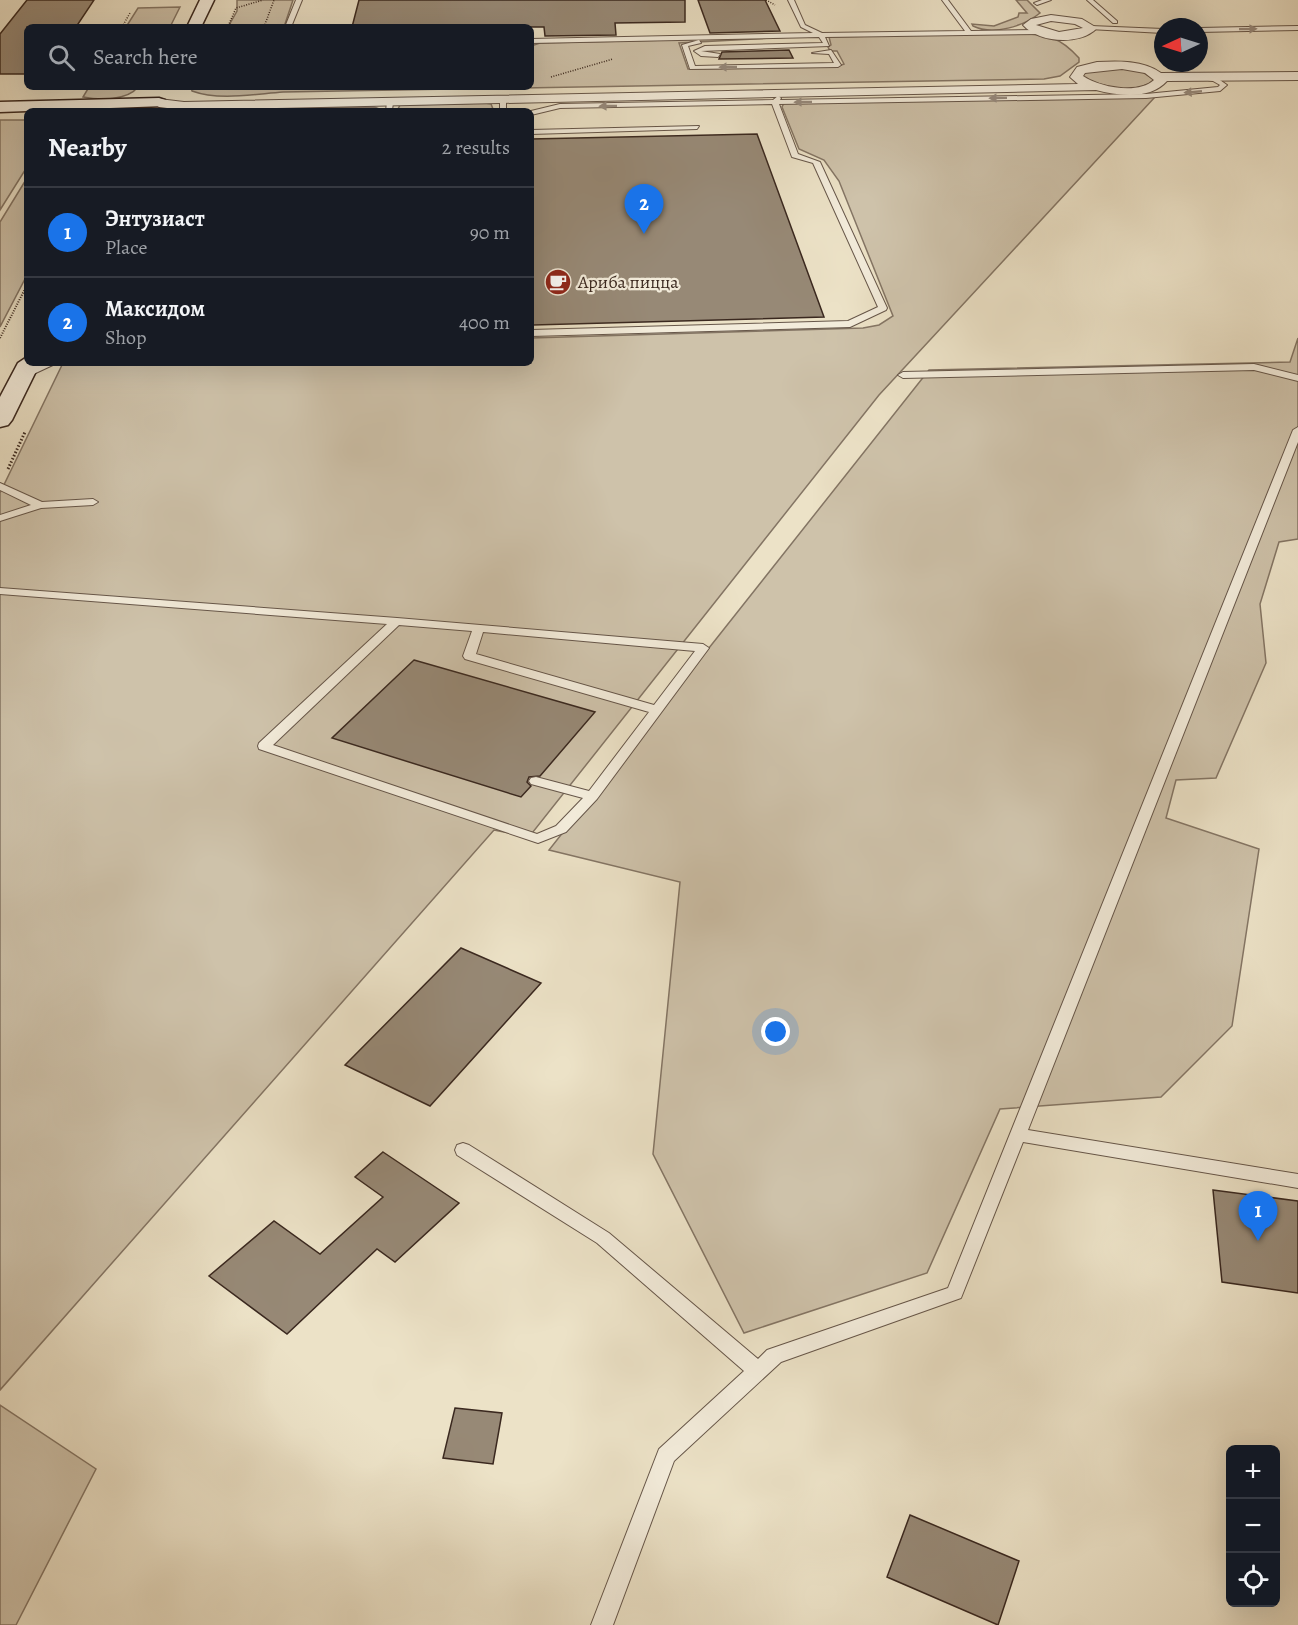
<!DOCTYPE html>
<html lang="en">
<head>
<meta charset="utf-8">
<style>
  :root { --surface:#171b24; --page:#20242c; --text:#f1f3f6; --muted:#9ea1a6; --line:#363941; --accent:#1a73e8 }
  body { margin:0; font-family:Alegreya,serif; background:var(--page); color:var(--text) }
  .controls { position:absolute; right:18px; bottom:18px; display:grid; overflow:hidden; border-radius:9px; box-shadow:0 6px 24px #0002 }
  .controls button { width:54px; height:54px; display:grid; place-items:center; padding:0; border:0; border-bottom:2px solid var(--line); background:var(--surface); color:var(--text); font:30px sans-serif }
  .compass { position:absolute; left:1154px; top:18px; width:54px; height:54px; border-radius:50%; background:var(--surface); box-shadow:0 6px 24px #0002; rotate:266deg }
  .you { position:absolute; left:776px; top:1032px; width:21px; height:21px; margin:-15px; border:4px solid #fff; border-radius:50%; background:#1a73e8; box-shadow:0 0 0 9px #1a73e833 }
  .badge { display:grid; place-items:center; width:39px; height:39px; border-radius:50%; background:var(--accent); color:#fff; font-size:20px; font-weight:700 }
  .pin { position:absolute; translate:-50% -50px; filter:drop-shadow(0 2px 3px #0008) }
  .pin::after { content:''; position:absolute; top:32px; width:21px; height:18px; background:inherit; clip-path:polygon(0 0,100% 0,50% 100%) }
  .list { margin:0; padding:0; list-style:none }
  h2 { display:flex; justify-content:space-between; align-items:center; height:78px; margin:0; padding:0 24px; font-size:26px }
  h2 small { font-size:20px; font-weight:400; color:var(--muted) }
  .list li { display:grid; grid-template-columns:39px 1fr auto; gap:18px; align-items:center; box-sizing:border-box; height:90px; padding:0 24px; border-top:2px solid var(--line) }
  .list b { display:block; font-size:22px; white-space:nowrap }
  .list p { margin:0; font-size:20px; white-space:nowrap; color:var(--muted) }
  .list em { font-size:20px; font-style:normal; color:var(--muted) }
  .icon { flex:none; width:33px; height:33px; fill:none; stroke:currentColor; stroke-width:2; stroke-linecap:round; stroke-linejoin:round }
  .map { position:relative; flex:none; width:1298px; height:1625px; overflow:hidden }
  .search { position:absolute; background:var(--surface); box-shadow:0 6px 24px #0002; left:24px; top:24px; width:510px; height:66px; display:flex; align-items:center; gap:15px; box-sizing:border-box; padding:0 21px; border-radius:9px; color:var(--muted); font-size:22px }
  .panel { position:absolute; background:var(--surface); box-shadow:0 6px 24px #0002; left:24px; top:108px; width:510px; height:258px; border-radius:9px }
  .map>svg:first-child { display:block }
  .green { fill:#cec2aa; stroke:#847564; stroke-width:1.5 }
  .building { fill:#978976; stroke:#3a281f; stroke-width:1.5 }
  .lines { fill:none; stroke-linecap:round; stroke-linejoin:round }
  .lane-casing { stroke:#665649; stroke-width:2 }
  .street-casing { stroke:#665649; stroke-width:2 }
  .secondary-casing { stroke:#3a281f; stroke-width:3 }
  .path-far2 { stroke:#3a281f; stroke-width:1.5; stroke-dasharray:1 1.5; stroke-linecap:butt }
  .path-far1 { stroke:#3a281f; stroke-width:2; stroke-dasharray:1 1.5; stroke-linecap:butt }
  .path { stroke:#3a281f; stroke-width:3; stroke-dasharray:1.5 2; stroke-linecap:butt }
  .lane { fill:#f3ecdb; fill-rule:evenodd }
  .street { fill:#f3ecdb; fill-rule:evenodd }
  .secondary { fill:#f3ecdb; fill-rule:evenodd }
  .oneway { fill:#968a7d }
  .labels { text-anchor:middle; stroke-width:4.5; stroke-linejoin:round; paint-order:stroke }
  .far-poi-label { font-size:18px; fill:#3a281f; stroke:#f3ecdb; text-anchor:start }
</style>
</head>
<body>
<div class="map">
<svg width="1298" height="1625" viewBox="0 0 1298 1625">
  <rect width="100%" height="100%" fill="#ece2c7"/>
  <filter id="stains"><feTurbulence type="fractalNoise" baseFrequency=".00333" numOctaves="4"/><feColorMatrix values="0 0 0 0 .2 0 0 0 0 .09 0 0 0 0 .02 0 0 0 .5 -.17"/></filter>
  <radialGradient id="worn" r=".72"><stop offset=".6" stop-color="#630" stop-opacity="0"/><stop offset="1" stop-color="#630" stop-opacity=".3"/></radialGradient>
  <path class="green" d="M 237,0 L 293,0 L 284,27 L 228,27 L 237,11 Z
    M 1016,0 L 1027,0 L 1040,13 C 1024,26 993,36 973,26 L 972,24 L 994,26 L 1018,17 L 1019,13 L 1027,13 Z
    M 180,7 L 170,27 L 126,27 L 138,8 Z
    M 1018,33 C 1048,35 1059,36 1079,58 L 1079,62 L 1060,76 L 1044,79 L 283,92 C 255,94 219,101 192,91 L 191,87 L 531,87 L 531,46 L 540,43 L 791,37 L 679,43 L 688,69 L 836,67 L 844,64 L 837,51 L 830,51 L 828,47 L 831,45 L 829,37 Z
    M 1108,67 L 1141,71 L 1155,80 C 1132,96 1106,87 1082,78 L 1083,73 Z
    M 89,87 L 138,87 C 127,101 99,100 83,97 Z
    M 1155,97 L 879,395 L 529,837 L 494,830 L 0,1390 L 0,493 L 63,363 L 531,363 L 531,338 L 863,328 L 879,325 L 893,316 L 839,181 L 824,160 L 799,149 L 782,107 L 784,103 Z
    M 485,103 L 491,104 L 493,109 L 397,111 L 400,105 Z
    M 374,107 L 382,110 L 201,111 L 225,108 Z
    M 0,120 L 27,120 L 27,167 L 0,210 Z
    M 27,178 L 27,275 L 0,327 L 0,222 Z
    M 1298,338 L 1298,539 L 1279,542 L 1260,604 L 1266,663 L 1216,778 L 1176,780 L 1166,818 L 1259,849 L 1232,1026 L 1161,1097 L 1000,1109 L 927,1273 L 744,1333 L 653,1154 L 680,882 L 549,850 L 929,370 L 1290,362 Z
    M 0,1405 L 96,1469 L 16,1625 L 0,1625 Z"/>
  <path class="building" d="M 27,0 L 94,0 L 76,27 L 27,27 L 27,74 L 0,74 L 0,34 Z
    M 359,0 L 685,0 L 685,22 L 615,23 L 616,35 L 545,36 L 544,27 L 352,27 Z
    M 698,0 L 765,0 L 780,31 L 710,33 Z
    M 789,50 L 793,58 L 719,59 L 722,52 Z
    M 757,134 L 824,317 L 533,325 L 531,139 Z
    M 414,660 L 595,712 L 540,776 L 529,777 L 527,782 L 531,786 L 521,797 L 332,738 Z
    M 461,948 L 541,983 L 430,1106 L 345,1065 Z
    M 383,1152 L 459,1203 L 395,1262 L 377,1249 L 287,1334 L 209,1276 L 274,1221 L 320,1254 L 383,1197 L 355,1177 Z
    M 1213,1190 L 1298,1201 L 1298,1293 L 1222,1282 Z
    M 455,1408 L 502,1413 L 493,1464 L 443,1458 Z
    M 910,1515 L 1019,1561 L 998,1625 L 887,1577 Z"/>
  <g class="lines">
    <defs>
      <path id="lane" d="M 296,0 L 302,0 L 291,27 L 285,27 Z
        M 788,0 L 794,0 L 805,25 L 822,33 L 965,31 L 942,0 L 948,0 L 971,31 L 1041,30 L 1044,32 L 1041,34 L 825,37 L 829,46 L 701,51 L 720,54 L 718,57 L 701,56 L 694,51 L 705,46 L 823,43 L 819,37 L 531,43 L 531,39 L 813,33 L 801,27 Z
        M 1042,0 L 1051,0 L 1037,5 L 1034,3 Z
        M 1087,0 L 1093,0 L 1117,21 L 1117,23 L 1113,23 Z
        M 1091,26 L 1163,29 L 1163,33 L 1089,29 Z
        M 1298,26 L 1298,30 L 1199,32 L 1199,28 Z
        M 699,40 L 701,43 L 688,46 L 695,66 L 834,63 L 829,54 L 812,53 L 831,50 L 841,65 L 838,67 L 690,69 L 682,45 Z
        M 1199,75 L 1217,78 L 1227,85 L 1220,91 L 1146,98 L 779,104 L 798,154 L 820,162 L 887,308 L 886,310 L 850,327 L 531,336 L 531,330 L 848,321 L 878,307 L 813,163 L 792,157 L 772,104 L 560,108 L 531,115 L 531,111 L 560,104 L 773,100 L 778,96 L 781,98 L 780,100 L 1146,94 L 1218,87 L 1220,85 L 1213,81 L 1197,78 Z
        M 503,98 L 506,100 L 506,111 L 500,111 L 500,100 Z
        M 390,100 L 393,102 L 392,111 L 386,111 L 387,102 Z
        M 699,126 L 697,129 L 531,134 L 531,130 Z
        M 44,363 L 57,363 L 25,378 L 17,376 Z
        M 1254,364 L 1298,375 L 1298,381 L 1254,370 L 903,378 L 898,375 L 903,372 Z
        M 1298,427 L 1298,442 L 1028,1130 L 1298,1174 L 1298,1188 L 1023,1142 L 961,1298 L 781,1362 L 674,1461 L 613,1625 L 591,1625 L 659,1449 L 744,1371 L 597,1243 L 457,1155 L 455,1150 L 457,1145 L 463,1143 L 469,1145 L 609,1233 L 758,1359 L 767,1350 L 948,1288 L 1293,430 Z
        M 0,483 L 42,502 L 93,499 L 98,502 L 93,505 L 41,508 L 0,521 L 0,515 L 31,505 L 0,490 Z
        M 0,588 L 397,618 L 703,644 L 709,648 L 597,799 L 566,832 L 538,843 L 259,749 L 258,746 L 259,743 L 387,624 L 0,594 ZM 399,625 L 472,631 L 463,656 L 465,659 L 649,712 L 589,791 L 536,777 L 531,778 L 529,781 L 531,784 L 583,798 L 556,826 L 537,834 L 273,745 ZM 483,632 L 695,651 L 654,705 L 476,654 Z"/>
      <path id="street" d="M 1051,15 L 1082,19 L 1097,28 C 1080,46 1039,43 1023,25 L 1031,19 ZM 1051,21 L 1075,24 L 1083,28 L 1059,32 L 1036,25 Z
        M 1097,62 C 1119,61 1143,60 1161,73 L 1298,72 L 1298,80 L 1167,81 C 1150,100 1119,96 1096,90 L 184,110 L 159,107 L 153,103 L 159,99 L 184,102 L 1078,84 L 1070,77 L 1077,67 ZM 1122,69 L 1145,73 L 1154,80 C 1138,95 1099,87 1083,76 L 1085,73 Z"/>
      <path id="secondary" d="M 200,0 L 214,0 L 201,27 L 187,27 Z
        M 159,98 L 165,100 L 167,103 L 165,106 L 0,112 L 0,102 Z
        M 27,357 L 27,363 L 40,363 L 12,420 L 8,425 L 0,427 L 0,397 L 18,363 Z"/>
    </defs>
    <use href="#lane" class="lane-casing"/>
    <use href="#street" class="street-casing"/>
    <use href="#secondary" class="secondary-casing"/>
    <path class="path-far2" d="M 766,0 L 775,5
      M 122,27 L 130,13
      M 238,27 L 229,24 L 236,8 L 263,0
      M 264,27 L 274,0
      M 551,77 L 613,59"/>
    <path class="path-far1" d="M 0,338 L 27,285"/>
    <path class="path" d="M 8,469 L 25,432"/>
    <use href="#lane" class="lane"/>
    <use href="#street" class="street"/>
    <use href="#secondary" class="secondary"/>
  </g>
  <defs><path id="oneway-solid" d="M-6-.8H1V-3.2L6.5 0L1 3.2V.8H-6Z" transform="scale(1.5)"/></defs>
  <g class="oneway">
    <use href="#oneway-solid" transform="translate(1248 29) rotate(-1)"/>
    <use href="#oneway-solid" transform="translate(728 67) rotate(179)"/>
    <use href="#oneway-solid" transform="translate(1193 92) rotate(175)"/>
    <use href="#oneway-solid" transform="translate(998 98) rotate(179)"/>
    <use href="#oneway-solid" transform="translate(803 102) rotate(179)"/>
    <use href="#oneway-solid" transform="translate(608 106) rotate(179)"/>
  </g>
  <defs>
    <symbol id="cafe-disc" viewBox="-11 -11 22 22"><circle r="9.5" fill="#8f2418" stroke="#f3ecdb"/><path d="M-5.5-4.5H6V0H3Q3 3.5 0 3.5H-2.5Q-5.5 3.5-5.5 0ZM3-3.2v2h1.7v-2ZM-6 4.5H4V6H-6Z" fill="#fff"/></symbol>
  </defs>
  <g fill-rule="evenodd">
    <use href="#cafe-disc" x="543" y="267" width="30" height="30"/>
  </g>
  <g class="labels">
    <g class="far-poi-label">
      <text x="578" y="288">Ариба пицца</text>
    </g>
  </g>
  <rect width="100%" height="100%" filter="url(#stains)"/>
  <rect width="100%" height="100%" fill="url(#worn)"/>
</svg>
<div class="controls">
<button>+</button>
<button>−</button>
<button><svg class="icon" aria-label="locate" viewBox="0 0 24 24"><circle cx="12" cy="12" r="6"/><path d="M12 2v4M12 18v4M2 12h4M18 12h4"/></svg></button>
</div>
<svg class="compass" viewBox="-18 -18 36 36"><path d="M0-13l5 13h-10z" fill="#e53935"/><path d="M0 13l5-13h-10z" fill="#9ea1a6"/></svg>
<div class="you"></div>
<div class="pin badge" style="left:1258px;top:1241px">1</div>
<div class="pin badge" style="left:644px;top:234px">2</div>
<div class="search"><svg class="icon" aria-label="search" viewBox="0 0 24 24"><circle cx="10" cy="10" r="6"/><path d="M15 15l6 6"/></svg>Search here</div>
<section class="panel">
<h2>Nearby<small>2 results</small></h2>
<ul class="list">
<li><span class="badge">1</span><div><b>Энтузиаст</b><p>Place</p></div><em>90 m</em></li>
<li><span class="badge">2</span><div><b>Максидом</b><p>Shop</p></div><em>400 m</em></li>
</ul>
</section>
</div>
</body>
</html>
